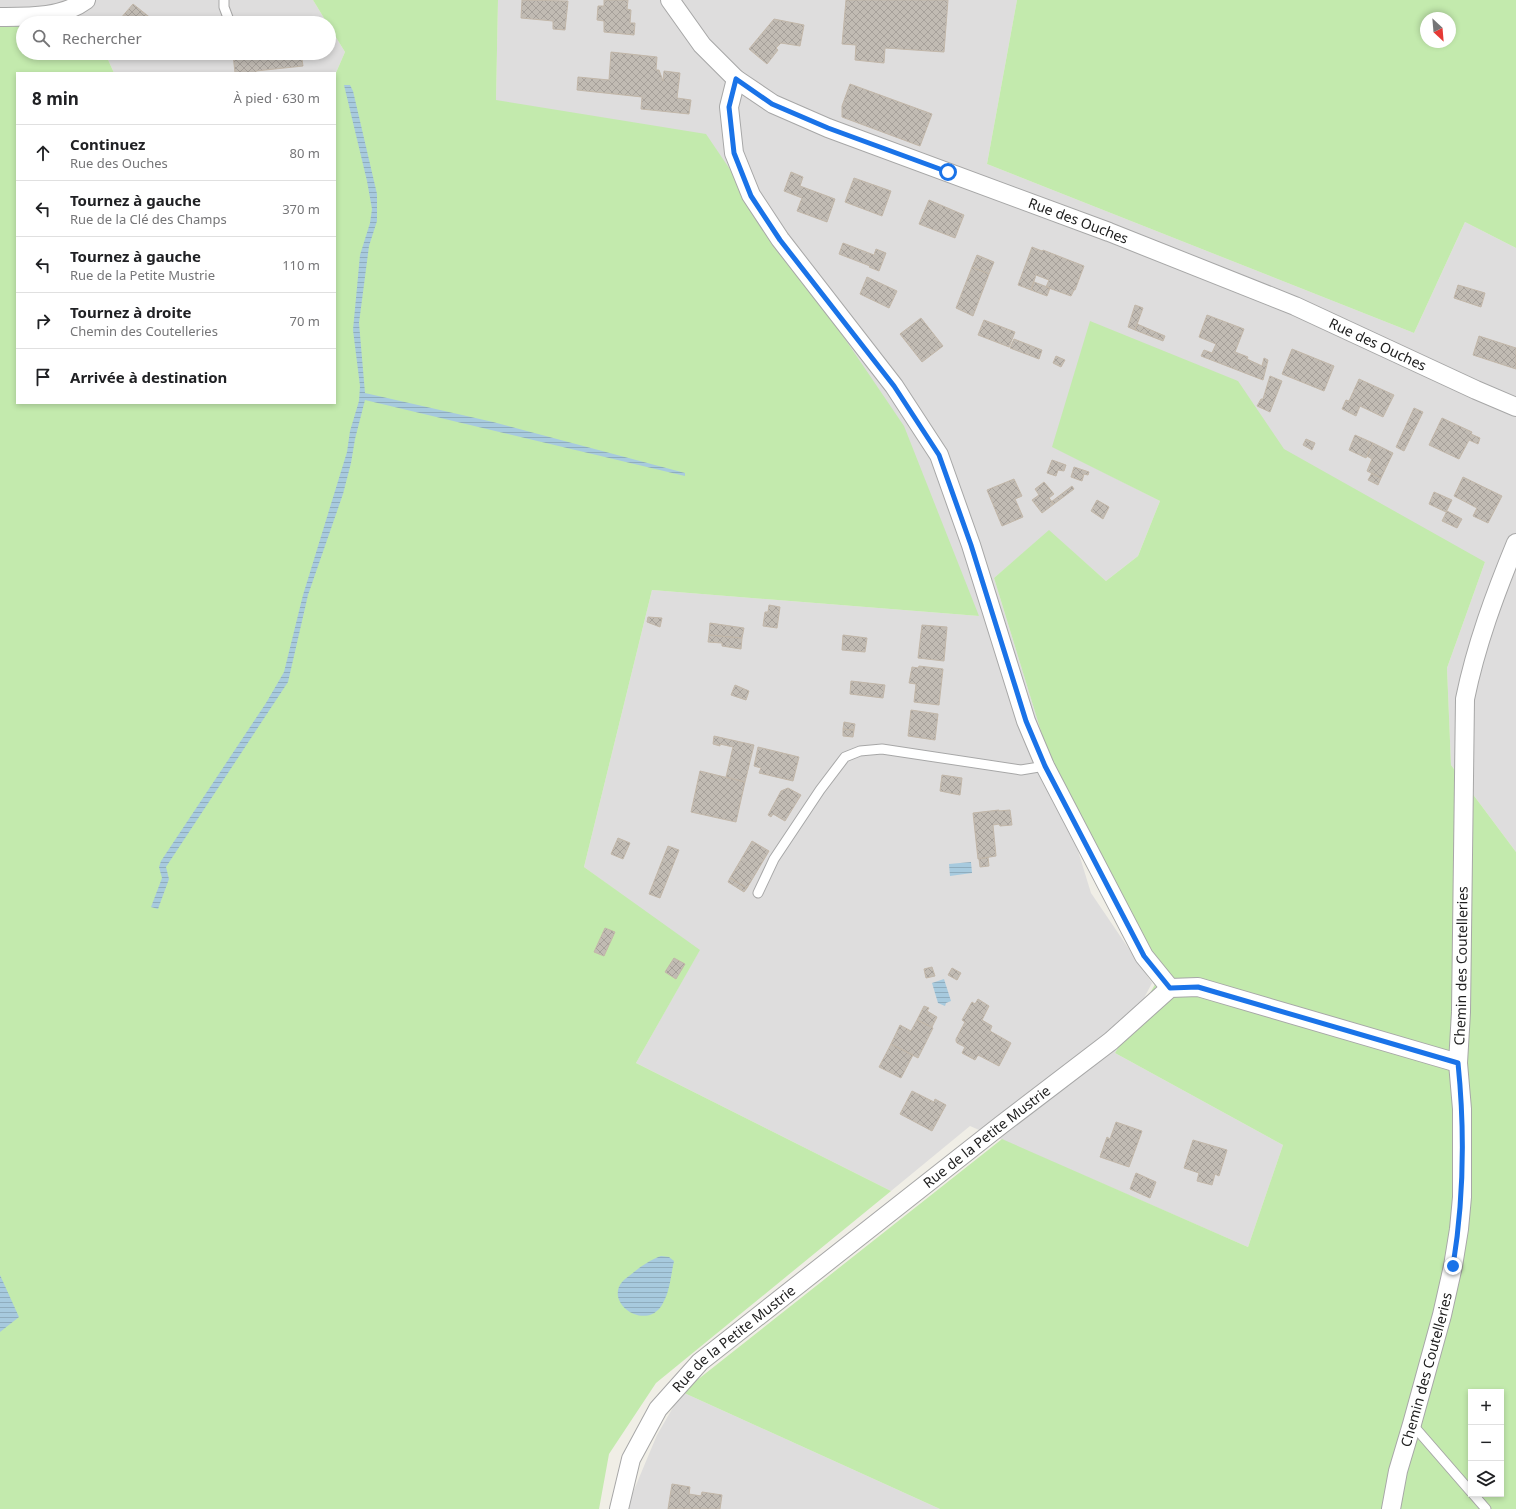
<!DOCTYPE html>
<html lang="fr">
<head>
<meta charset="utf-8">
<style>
  :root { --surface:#fff; --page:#f6f6f6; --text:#202124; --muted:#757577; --line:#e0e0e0 }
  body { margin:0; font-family:"Noto Sans",sans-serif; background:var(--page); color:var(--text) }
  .controls { position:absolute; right:12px; bottom:12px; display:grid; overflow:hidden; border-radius:0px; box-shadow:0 2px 6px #0003 }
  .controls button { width:36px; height:36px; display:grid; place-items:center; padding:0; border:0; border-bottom:1px solid var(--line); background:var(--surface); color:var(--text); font:20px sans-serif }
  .compass { position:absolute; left:1420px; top:12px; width:36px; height:36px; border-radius:50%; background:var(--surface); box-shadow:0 2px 6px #0003; rotate:154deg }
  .stop { position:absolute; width:12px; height:12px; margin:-9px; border:3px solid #1a73e8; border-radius:50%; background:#fff }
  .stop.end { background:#1a73e8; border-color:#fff; box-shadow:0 1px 4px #0008 }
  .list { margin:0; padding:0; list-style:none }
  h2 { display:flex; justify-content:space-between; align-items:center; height:52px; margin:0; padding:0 16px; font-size:17px }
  h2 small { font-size:13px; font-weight:400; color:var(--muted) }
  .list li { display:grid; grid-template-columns:26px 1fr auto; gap:12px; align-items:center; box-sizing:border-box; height:56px; padding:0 16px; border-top:1px solid var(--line) }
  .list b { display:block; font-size:15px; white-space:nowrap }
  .list p { margin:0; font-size:13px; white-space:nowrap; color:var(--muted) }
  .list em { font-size:13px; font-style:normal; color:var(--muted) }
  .icon { flex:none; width:22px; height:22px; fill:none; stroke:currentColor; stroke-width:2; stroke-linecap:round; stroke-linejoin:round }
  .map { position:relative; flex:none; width:1516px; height:1509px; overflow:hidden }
  .search { position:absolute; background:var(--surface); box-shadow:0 2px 6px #0003; left:16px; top:16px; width:320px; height:44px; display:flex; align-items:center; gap:10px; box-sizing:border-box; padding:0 14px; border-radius:22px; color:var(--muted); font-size:15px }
  .panel { position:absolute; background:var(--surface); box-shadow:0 2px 6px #0003; left:16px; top:72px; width:320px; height:332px; border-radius:0px }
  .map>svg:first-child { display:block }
  .residential { fill:#dedddd }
  .grass { fill:#c3eaad; fill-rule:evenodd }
  .water { fill:url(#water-rules) }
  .building { fill:url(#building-cross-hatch); stroke:#c2b7a9 }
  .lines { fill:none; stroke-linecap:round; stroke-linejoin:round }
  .service-casing { stroke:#a7a7a7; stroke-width:11 }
  .minor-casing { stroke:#a7a7a7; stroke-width:20 }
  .service { stroke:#fff; stroke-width:9 }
  .minor { stroke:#fff; stroke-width:18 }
  .route { stroke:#1a73e8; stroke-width:5 }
  .labels { text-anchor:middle; stroke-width:4; stroke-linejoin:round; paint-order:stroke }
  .street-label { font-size:14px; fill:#202020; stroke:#fff }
</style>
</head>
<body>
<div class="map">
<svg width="1516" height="1509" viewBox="0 0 1516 1509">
  <defs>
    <pattern id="water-rules" width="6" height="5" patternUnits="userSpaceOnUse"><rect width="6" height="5" fill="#a7cade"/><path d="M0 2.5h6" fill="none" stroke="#8fadbe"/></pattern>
    <pattern id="building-cross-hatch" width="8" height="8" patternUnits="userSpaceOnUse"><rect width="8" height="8" fill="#c1bbb3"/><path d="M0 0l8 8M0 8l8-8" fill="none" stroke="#a6a09a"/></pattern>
  </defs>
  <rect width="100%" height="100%" fill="#f0eee6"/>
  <path class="residential" d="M 0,0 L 313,0 L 327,23 L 92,23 L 89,18 L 0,27 Z
    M 498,0 L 1017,0 L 987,164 L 1414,333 L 1465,222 L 1516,248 L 1516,852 L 1451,765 L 1447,668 L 1485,562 L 1052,446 L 1160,501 L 1138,556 L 1106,581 L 1049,531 L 994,578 L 1091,893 L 1152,983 L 1115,1053 L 1283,1145 L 1248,1247 L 970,1126 L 891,1191 L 636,1063 L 699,951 L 584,867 L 652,590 L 979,616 L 496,100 Z
    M 329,26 L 345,52 L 335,75 L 335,73 L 114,73 L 105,53 L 329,53 Z
    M 682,1392 L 940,1509 L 626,1509 L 657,1435 Z"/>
  <path class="grass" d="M 313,0 L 498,0 L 496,100 L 706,134 L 904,426 L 979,616 L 652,590 L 584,867 L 700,950 L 636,1063 L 891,1191 L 656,1383 L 609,1454 L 599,1509 L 0,1509 L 0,27 L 23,24 L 23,53 L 105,53 L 114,73 L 17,73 L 17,403 L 335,403 L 335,75 L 345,52 L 329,26 L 329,23 L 327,23 Z
    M 1017,0 L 1516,0 L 1516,248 L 1465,222 L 1414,333 L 987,164 ZM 1426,18 L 1450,18 L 1450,42 L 1426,42 Z
    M 1090,321 L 1238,381 L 1284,449 L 1485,562 L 1447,668 L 1451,765 L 1516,852 L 1516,1509 L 940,1509 L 682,1392 L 1002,1139 L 1248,1247 L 1283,1145 L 1115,1053 L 1160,976 L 1055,777 L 994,578 L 1049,530 L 1106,581 L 1138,556 L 1160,501 L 1052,447 ZM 1471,1392 L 1501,1392 L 1501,1494 L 1471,1494 Z"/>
  <path class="water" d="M 344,85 L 350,85 L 353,91 L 377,194 L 377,221 L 369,246 L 359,323 L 365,393 L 493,422 L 685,473 L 685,476 L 365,400 L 355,439 L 351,463 L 343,494 L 308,595 L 288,682 L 166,867 L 169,879 L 158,909 L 151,907 L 162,878 L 159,867 L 161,861 L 266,703 L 284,672 L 303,595 L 347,452 L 350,431 L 359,401 L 360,386 L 353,330 L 360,255 L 370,223 L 372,209 L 367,181 Z
    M 971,862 L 972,873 L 950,876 L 949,864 Z
    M 944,979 L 951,1001 L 946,1003 L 945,1006 L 938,1003 L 932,983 Z
    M 661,1256 L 669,1257 L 674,1261 C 671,1274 670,1291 663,1303 C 648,1333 604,1304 622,1282 C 625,1278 631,1275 634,1272 C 643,1265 650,1260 661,1256 Z
    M 0,1275 L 19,1317 L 0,1332 Z"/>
  <path class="building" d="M 522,0 L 568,1 L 565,30 L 553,29 L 553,21 L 521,18 Z
    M 604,0 L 628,0 L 627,9 L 631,10 L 630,23 L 635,23 L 634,35 L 604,32 L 604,21 L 597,20 L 598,6 L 604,6 Z
    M 846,0 L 948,0 L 944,52 L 885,48 L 884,63 L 855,60 L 856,45 L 842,44 Z
    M 133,4 L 157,23 L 125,23 L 120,19 Z
    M 774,19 L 804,25 L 800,46 L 781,43 L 776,48 L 778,50 L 767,64 L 749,49 Z
    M 611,52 L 657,57 L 656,70 L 659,70 L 663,81 L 664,71 L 680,73 L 677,98 L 691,100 L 689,114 L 641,109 L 642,97 L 577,90 L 578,77 L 609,80 Z
    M 149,53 L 177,53 L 177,54 L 149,56 Z
    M 238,53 L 301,53 L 303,66 L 256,71 L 256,73 L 235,73 L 233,54 Z
    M 850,84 L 932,114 L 920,146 L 842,117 L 842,106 Z
    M 791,172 L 803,177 L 800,186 L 835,199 L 827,222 L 797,211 L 802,198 L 784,191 Z
    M 854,178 L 891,191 L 882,216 L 845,202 Z
    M 929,200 L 964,215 L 955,238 L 919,224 Z
    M 843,243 L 874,255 L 876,249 L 886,253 L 879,271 L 869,267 L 870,266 L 839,254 Z
    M 1032,247 L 1042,251 L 1043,250 L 1084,266 L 1075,290 L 1074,290 L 1071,296 L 1046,287 L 1049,280 L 1036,275 L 1031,290 L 1018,285 Z
    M 977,255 L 994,262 L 989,274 L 972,267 Z
    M 972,267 L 989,274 L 973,316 L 956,308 Z
    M 867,277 L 897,291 L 889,308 L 860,294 Z
    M 1034,282 L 1050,288 L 1047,296 L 1031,290 Z
    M 1458,285 L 1485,293 L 1481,307 L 1454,298 Z
    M 1135,305 L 1143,308 L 1135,330 L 1128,327 Z
    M 1207,315 L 1244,329 L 1235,352 L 1248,357 L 1247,359 L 1262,366 L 1264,358 L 1268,360 L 1263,380 L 1201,356 L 1204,350 L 1212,353 L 1216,344 L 1199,337 Z
    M 921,318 L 943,346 L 922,362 L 900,334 Z
    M 984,320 L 1015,332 L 1009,347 L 978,335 Z
    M 1137,324 L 1165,336 L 1163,341 L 1135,330 Z
    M 1479,336 L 1516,348 L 1516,369 L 1473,355 Z
    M 1014,339 L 1042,350 L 1039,359 L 1010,348 Z
    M 1292,349 L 1334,366 L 1324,391 L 1282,374 Z
    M 1056,356 L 1065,360 L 1061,367 L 1053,363 Z
    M 1270,376 L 1282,381 L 1270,412 L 1257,406 L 1261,399 L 1263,399 Z
    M 1359,379 L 1394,395 L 1383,417 L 1360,406 L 1356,416 L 1342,409 L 1346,400 L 1349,401 Z
    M 1414,408 L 1423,412 L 1404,451 L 1396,447 Z
    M 1442,418 L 1472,432 L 1471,434 L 1480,438 L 1478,444 L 1469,440 L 1459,459 L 1429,445 Z
    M 1355,435 L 1373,443 L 1366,458 L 1349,450 Z
    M 1306,439 L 1315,443 L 1312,450 L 1303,445 Z
    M 1373,443 L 1393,453 L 1381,478 L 1367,471 L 1372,459 L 1367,456 Z
    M 1052,460 L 1066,465 L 1064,471 L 1058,470 L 1056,476 L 1047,473 Z
    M 1074,467 L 1089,472 L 1088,475 L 1084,474 L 1082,481 L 1071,477 Z
    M 1372,473 L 1381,478 L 1378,485 L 1368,480 Z
    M 1463,477 L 1502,496 L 1488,523 L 1473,516 L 1477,508 L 1454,496 Z
    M 1014,479 L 1022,496 L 1015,499 L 1023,517 L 1002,526 L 987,490 Z
    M 1044,482 L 1054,494 L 1049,498 L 1054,504 L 1042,513 L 1032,500 L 1039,495 L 1035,489 Z
    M 1072,486 L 1074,489 L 1054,504 L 1051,502 Z
    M 1434,492 L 1452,500 L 1446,512 L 1429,504 Z
    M 1097,500 L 1109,507 L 1103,519 L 1091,511 Z
    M 1447,511 L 1462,519 L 1457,528 L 1442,521 Z
    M 769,605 L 780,607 L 777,628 L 763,626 L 765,612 L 768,612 Z
    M 648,617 L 662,618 L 660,627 L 647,622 Z
    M 710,623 L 744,628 L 742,638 L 709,635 Z
    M 922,625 L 947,627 L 944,661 L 918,658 Z
    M 709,635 L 742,638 L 741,649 L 722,646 L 722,643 L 708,642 Z
    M 843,635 L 867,638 L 865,652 L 842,650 Z
    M 919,666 L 943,669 L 939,705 L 914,702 L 916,684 L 909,683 L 912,667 L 918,668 Z
    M 851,681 L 885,685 L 883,698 L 850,694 Z
    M 735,685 L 749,691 L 746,700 L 731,695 Z
    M 911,710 L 938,714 L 935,740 L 908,736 Z
    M 844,722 L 855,724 L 854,730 L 843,729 Z
    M 843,729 L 854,730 L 853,737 L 843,736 Z
    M 714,736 L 754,745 L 745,782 L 726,777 L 733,747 L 720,744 L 720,746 L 713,744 Z
    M 758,747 L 799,757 L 793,781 L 759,773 L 761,768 L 754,766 Z
    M 700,771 L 745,782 L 736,822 L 691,812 Z
    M 942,775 L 962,778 L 960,795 L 940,791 Z
    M 788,788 L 801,795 L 785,821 L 773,814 L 771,817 L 768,815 L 781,791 Z
    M 999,810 L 999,811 L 1010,810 L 1012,825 L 1000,826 L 999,824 L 993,825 L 996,856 L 978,859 L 973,813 Z
    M 618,838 L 630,843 L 623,859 L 611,854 Z
    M 752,841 L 769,851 L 747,888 L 730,878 Z
    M 668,846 L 679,850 L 660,898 L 649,894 Z
    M 988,857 L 989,866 L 980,867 L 979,859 Z
    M 730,878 L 747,888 L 744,892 L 728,882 Z
    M 605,928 L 615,932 L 604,956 L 594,952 Z
    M 674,958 L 685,964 L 676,979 L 665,972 Z
    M 932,967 L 935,976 L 926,978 L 924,969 Z
    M 952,968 L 961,973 L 957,980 L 948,975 Z
    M 978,999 L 989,1006 L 982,1020 L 992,1026 L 990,1031 L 1011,1043 L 999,1066 L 978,1055 L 975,1060 L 962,1053 L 965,1047 L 957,1043 L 956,1041 L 956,1039 L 965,1022 L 962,1020 L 972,1002 L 975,1004 Z
    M 924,1006 L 929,1008 L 927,1011 L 937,1017 L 932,1027 L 917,1020 Z
    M 917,1020 L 933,1028 L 918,1058 L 891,1044 L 900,1025 L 911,1031 Z
    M 891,1044 L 913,1055 L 901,1078 L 879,1067 Z
    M 912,1091 L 934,1102 L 935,1099 L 946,1105 L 932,1131 L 900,1114 Z
    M 1116,1122 L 1142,1131 L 1129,1167 L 1100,1157 L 1107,1137 L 1110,1139 Z
    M 1193,1140 L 1227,1150 L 1219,1176 L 1215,1174 L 1212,1185 L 1197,1181 L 1199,1173 L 1184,1168 Z
    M 1136,1173 L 1156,1182 L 1150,1198 L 1130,1189 Z
    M 672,1484 L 690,1487 L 689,1494 L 701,1496 L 702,1492 L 722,1495 L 720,1509 L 668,1509 Z"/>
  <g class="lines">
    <defs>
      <path id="service" d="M 224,0 L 224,7 L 230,23
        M 758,893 L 774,859 L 820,790 L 845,757 L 860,751 L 882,749 L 1021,770 L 1045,766
        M 1412,1424 L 1471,1492
        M 1473,1494 L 1486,1509"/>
      <g id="minor">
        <path id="s1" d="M 670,0 L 702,45 L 736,79 L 773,104 L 828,128 L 1109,232 L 1295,306 L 1476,390 L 1516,407"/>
        <path d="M 0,17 C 29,17 62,18 86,0"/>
        <path d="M 736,79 L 729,107 L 734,153 L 751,195 L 780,239 L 894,386 L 939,455 L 971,545 L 1026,721 L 1045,766 L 1144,956 L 1170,988"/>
        <path id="s2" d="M 619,1509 L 631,1459 L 658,1409 L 700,1362 L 1001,1125 L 1111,1041 L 1170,988 L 1198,987 L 1458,1063"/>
        <path id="s3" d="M 1391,1509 L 1398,1471 L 1412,1424 L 1442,1315 L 1453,1266 L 1459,1229 L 1462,1197 L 1462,1109 L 1458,1063 L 1461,1012 L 1465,699 C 1476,645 1495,594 1516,543"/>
      </g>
    </defs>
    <use href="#service" class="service-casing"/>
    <use href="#minor" class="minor-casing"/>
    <use href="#service" class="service"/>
    <use href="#minor" class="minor"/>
  </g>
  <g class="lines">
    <path class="route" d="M 948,172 L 828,128 L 772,104 L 736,79 L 729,107 L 734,153 L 751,196 L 780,240 L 894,386 L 939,455 L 971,545 L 1026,721 L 1045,766 L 1144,956 L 1170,988 L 1198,987 L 1458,1063 C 1465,1132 1464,1198 1453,1266"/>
  </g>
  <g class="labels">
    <g class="street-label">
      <text dy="5" stroke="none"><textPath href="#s1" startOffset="475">Rue des Ouches</textPath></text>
      <text dy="5" stroke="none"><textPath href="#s1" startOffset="799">Rue des Ouches</textPath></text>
      <text dy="5" stroke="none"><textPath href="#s3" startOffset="552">Chemin des Coutelleries</textPath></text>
      <text dy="5" stroke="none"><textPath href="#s2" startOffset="536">Rue de la Petite Mustrie</textPath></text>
      <text dy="5" stroke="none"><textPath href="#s2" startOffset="212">Rue de la Petite Mustrie</textPath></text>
      <text dy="5" stroke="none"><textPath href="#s3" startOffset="144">Chemin des Coutelleries</textPath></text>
    </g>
  </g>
</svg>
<div class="controls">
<button>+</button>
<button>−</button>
<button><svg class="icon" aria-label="layers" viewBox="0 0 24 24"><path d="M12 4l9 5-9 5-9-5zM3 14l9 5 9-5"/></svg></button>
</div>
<svg class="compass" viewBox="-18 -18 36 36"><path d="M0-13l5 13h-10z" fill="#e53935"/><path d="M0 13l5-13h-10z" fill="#757577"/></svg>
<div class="stop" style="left:948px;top:172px"></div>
<div class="stop end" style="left:1453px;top:1266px"></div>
<div class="search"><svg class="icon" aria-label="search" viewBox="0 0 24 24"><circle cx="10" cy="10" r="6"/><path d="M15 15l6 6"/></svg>Rechercher</div>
<section class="panel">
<h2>8 min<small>À pied · 630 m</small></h2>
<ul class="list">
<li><svg class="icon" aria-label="ahead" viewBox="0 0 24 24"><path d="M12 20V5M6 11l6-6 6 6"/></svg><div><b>Continuez</b><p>Rue des Ouches</p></div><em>80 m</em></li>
<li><svg class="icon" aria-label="left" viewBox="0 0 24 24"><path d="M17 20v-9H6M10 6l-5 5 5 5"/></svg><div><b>Tournez à gauche</b><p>Rue de la Clé des Champs</p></div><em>370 m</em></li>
<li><svg class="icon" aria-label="left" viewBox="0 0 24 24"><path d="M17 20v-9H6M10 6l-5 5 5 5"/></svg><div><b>Tournez à gauche</b><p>Rue de la Petite Mustrie</p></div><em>110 m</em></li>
<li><svg class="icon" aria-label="right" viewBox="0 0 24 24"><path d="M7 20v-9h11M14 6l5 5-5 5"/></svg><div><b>Tournez à droite</b><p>Chemin des Coutelleries</p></div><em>70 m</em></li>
<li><svg class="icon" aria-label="arrive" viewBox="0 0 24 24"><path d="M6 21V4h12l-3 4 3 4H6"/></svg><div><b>Arrivée à destination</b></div></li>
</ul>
</section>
</div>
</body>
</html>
